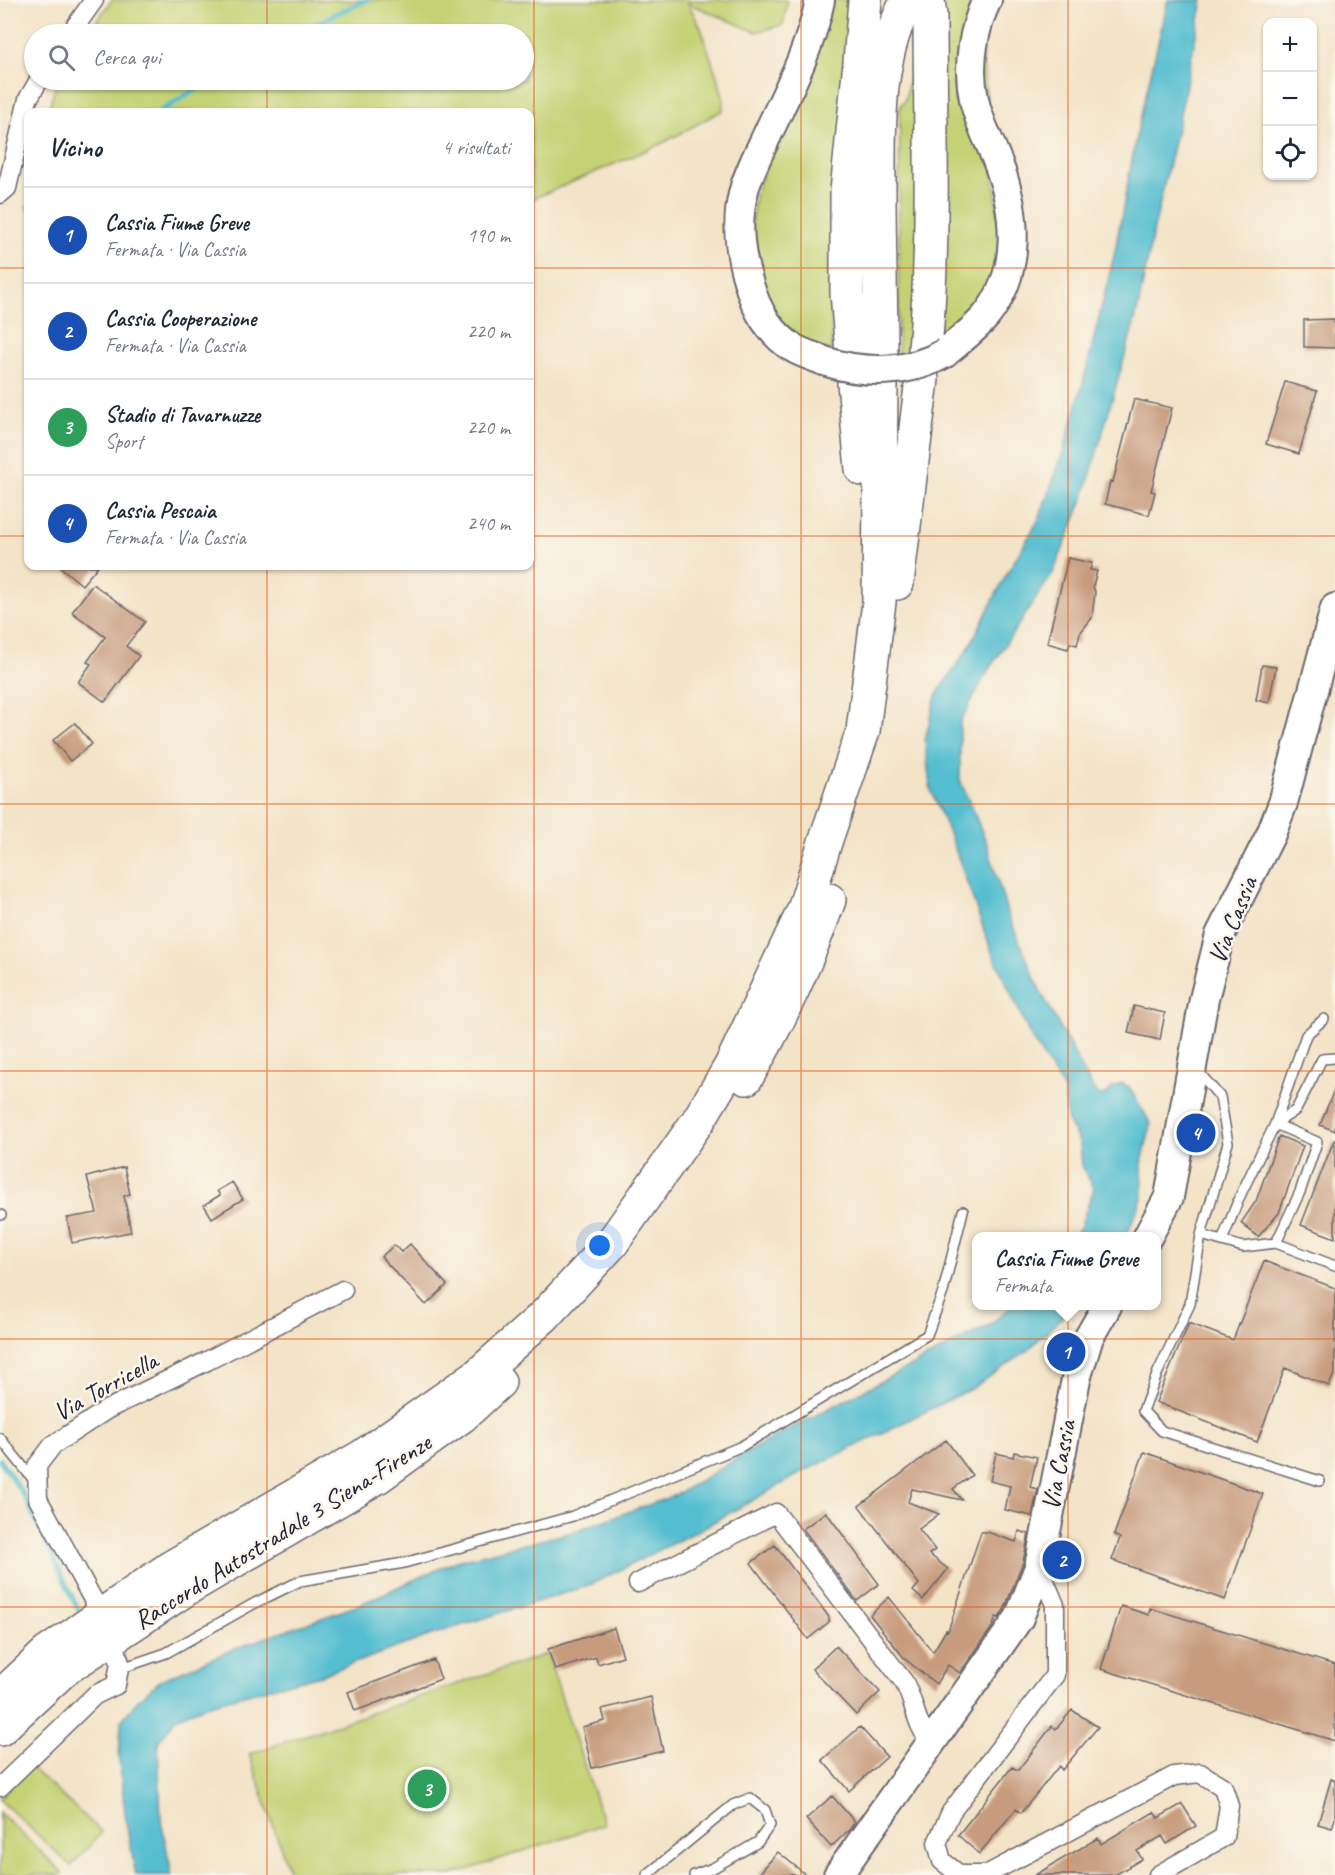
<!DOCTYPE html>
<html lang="it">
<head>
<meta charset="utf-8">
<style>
  :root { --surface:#fff; --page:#f6f6f7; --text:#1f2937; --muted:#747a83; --line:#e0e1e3; --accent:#ea580c }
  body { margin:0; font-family:Caveat,sans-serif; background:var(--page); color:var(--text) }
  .controls { position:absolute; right:18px; top:18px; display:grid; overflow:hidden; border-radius:12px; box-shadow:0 2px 4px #0004 }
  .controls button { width:54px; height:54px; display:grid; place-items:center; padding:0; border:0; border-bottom:2px solid var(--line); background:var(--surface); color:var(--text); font:30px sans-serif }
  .you { position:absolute; left:600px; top:1246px; width:21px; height:21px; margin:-15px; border:4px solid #fff; border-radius:50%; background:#1a73e8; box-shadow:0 0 0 9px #1a73e833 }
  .badge { display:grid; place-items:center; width:39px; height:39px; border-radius:50%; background:var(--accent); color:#fff; font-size:20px; font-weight:700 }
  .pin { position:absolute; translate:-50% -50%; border:3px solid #fff; box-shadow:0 2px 6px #0006 }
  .popup { position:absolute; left:972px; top:1232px; width:189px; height:78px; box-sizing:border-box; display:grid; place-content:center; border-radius:12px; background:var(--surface); filter:drop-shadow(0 2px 4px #0005); font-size:20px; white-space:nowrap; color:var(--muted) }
  .popup b { font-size:22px; color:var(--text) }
  .popup::after { content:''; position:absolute; left:50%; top:100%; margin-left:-12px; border:12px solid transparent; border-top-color:var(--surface) }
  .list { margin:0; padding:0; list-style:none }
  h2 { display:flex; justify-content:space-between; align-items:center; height:78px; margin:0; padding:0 24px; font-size:26px }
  h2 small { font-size:20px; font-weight:400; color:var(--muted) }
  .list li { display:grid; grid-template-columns:39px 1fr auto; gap:18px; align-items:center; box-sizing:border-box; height:96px; padding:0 24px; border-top:2px solid var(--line) }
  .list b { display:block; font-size:22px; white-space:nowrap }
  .list p { margin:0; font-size:20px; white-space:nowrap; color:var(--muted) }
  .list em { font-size:20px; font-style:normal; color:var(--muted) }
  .icon { flex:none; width:33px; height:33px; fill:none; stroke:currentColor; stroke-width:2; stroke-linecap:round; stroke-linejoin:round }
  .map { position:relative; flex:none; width:1335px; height:1875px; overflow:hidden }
  .search { position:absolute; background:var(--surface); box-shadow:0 2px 4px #0004; left:24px; top:24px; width:510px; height:66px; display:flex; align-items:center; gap:15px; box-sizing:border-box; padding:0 21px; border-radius:33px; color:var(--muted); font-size:22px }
  .panel { position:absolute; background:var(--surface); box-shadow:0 2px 4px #0004; left:24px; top:108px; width:510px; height:462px; border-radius:12px }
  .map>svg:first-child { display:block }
  .green { fill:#c4d274; stroke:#737a58; stroke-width:1.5 }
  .water { fill:#54bed0; stroke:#3b7086; stroke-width:1.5 }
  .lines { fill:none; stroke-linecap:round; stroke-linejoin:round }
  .stream { stroke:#54bed0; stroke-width:5 }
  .building { fill:#c79b7d }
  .service-casing { stroke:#6b666c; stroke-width:12 }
  .minor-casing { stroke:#6b666c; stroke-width:21 }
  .primary-casing { stroke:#6b666c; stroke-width:32 }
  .motorway-casing { stroke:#6b666c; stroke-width:36 }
  .service { stroke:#fff; stroke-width:9 }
  .minor { stroke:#fff; stroke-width:18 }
  .primary { stroke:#fff; stroke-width:28 }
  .motorway { stroke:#fff; stroke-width:33 }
  .primary-bridge-casing { stroke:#6b666c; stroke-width:32; stroke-linecap:butt }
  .primary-bridge { stroke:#fff; stroke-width:28 }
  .grid { fill:none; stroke:#de560e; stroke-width:1.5; stroke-opacity:0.55 }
  .labels { text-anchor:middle; stroke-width:5; stroke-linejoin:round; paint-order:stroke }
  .street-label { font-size:26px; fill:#22223b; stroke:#fbf7ec }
</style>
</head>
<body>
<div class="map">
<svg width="1335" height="1875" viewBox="0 0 1335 1875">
  <rect width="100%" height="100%" fill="#fbf7ec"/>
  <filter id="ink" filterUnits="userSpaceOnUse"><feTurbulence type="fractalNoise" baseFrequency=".0167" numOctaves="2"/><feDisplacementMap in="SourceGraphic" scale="12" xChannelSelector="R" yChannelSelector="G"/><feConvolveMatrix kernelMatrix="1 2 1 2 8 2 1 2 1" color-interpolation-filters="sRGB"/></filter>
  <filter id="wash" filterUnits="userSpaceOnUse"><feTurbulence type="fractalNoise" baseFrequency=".008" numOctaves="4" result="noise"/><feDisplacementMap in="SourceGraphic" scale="24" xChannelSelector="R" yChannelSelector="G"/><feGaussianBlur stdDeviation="1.35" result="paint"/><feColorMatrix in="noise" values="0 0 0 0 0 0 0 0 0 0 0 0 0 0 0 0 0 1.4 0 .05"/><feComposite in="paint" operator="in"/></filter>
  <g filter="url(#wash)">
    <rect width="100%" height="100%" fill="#f3e3c7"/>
    <path class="green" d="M 112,0 L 786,0 L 787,2 L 783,25 L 756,32 L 688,3 L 701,28 L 723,95 L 723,110 L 661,144 L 530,200 L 530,112 L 47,112 L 58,80 L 524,80 L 524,34 L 87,34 Z
      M 830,0 L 852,0 L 835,261 L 830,262 L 832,351 L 807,343 L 782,323 L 766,301 L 749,236 L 756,192 Z
      M 938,0 L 977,0 L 1000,239 L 994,278 L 972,315 L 940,344 Z
      M 918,35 L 918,353 L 898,357 L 900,106 L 905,100 Z
      M 547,1654 L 604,1824 L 452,1875 L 290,1875 L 249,1754 Z
      M 29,1766 L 102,1832 L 71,1866 L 0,1800 L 0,1798 Z
      M 0,1813 L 63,1873 L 60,1875 L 0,1875 Z"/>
    <path class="water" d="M 1168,0 L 1203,0 L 1178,124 L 1151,242 L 1137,313 L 1084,497 L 1053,573 L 989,669 L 960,722 L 960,780 L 987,844 L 1007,912 L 1040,990 L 1092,1087 L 1099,1096 L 1107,1094 L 1112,1088 L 1122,1083 L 1129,1087 L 1151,1124 L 1142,1162 L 1143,1196 L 1126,1236 L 1074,1236 L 1080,1228 L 1094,1188 L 1082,1166 L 1080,1143 L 1068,1123 L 1064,1090 L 1031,1037 L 991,950 L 953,843 L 930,788 L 925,740 L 936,696 L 969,647 L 1006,575 L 1038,521 L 1061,459 L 1083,383 L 1114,256 L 1137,133 Z
      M 1012,1306 L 1073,1306 L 1026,1352 L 971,1389 L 803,1472 L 699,1530 L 590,1585 L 434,1634 L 321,1675 L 213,1703 L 177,1717 L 158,1742 L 161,1821 L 172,1875 L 136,1875 L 126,1822 L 119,1758 L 121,1721 L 139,1699 L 161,1680 L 239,1647 L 356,1606 L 456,1561 L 569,1533 L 676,1495 L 770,1439 L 988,1326 Z"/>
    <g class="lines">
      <path class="stream" d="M 298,34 L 337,13 L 367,0
        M 159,112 L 211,80
        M 28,208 L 28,207
        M 0,1460 L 23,1494 L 80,1613"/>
    </g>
    <g id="blocks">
      <path class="building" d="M 1334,319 L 1335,348 L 1304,347 L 1304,320 Z
        M 1285,382 L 1317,391 L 1299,454 L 1266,444 Z
        M 1134,399 L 1172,408 L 1151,491 L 1155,492 L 1149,515 L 1105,504 L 1110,481 L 1113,482 Z
        M 1068,558 L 1092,563 L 1090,570 L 1097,571 L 1093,586 L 1095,592 L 1092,618 L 1080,633 L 1077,645 L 1070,643 L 1068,649 L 1047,643 Z
        M 59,566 L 98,566 L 82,585 Z
        M 93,584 L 145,622 L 126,646 L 139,656 L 105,702 L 78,682 L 91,664 L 87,662 L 105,637 L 72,612 Z
        M 1262,665 L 1276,667 L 1269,703 L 1256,700 Z
        M 75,723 L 92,744 L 70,761 L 53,740 Z
        M 1134,1006 L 1165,1013 L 1160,1040 L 1128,1033 Z
        M 1334,1090 L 1335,1090 L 1335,1131 L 1320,1125 Z
        M 1279,1136 L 1303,1146 L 1279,1213 L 1258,1237 L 1241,1223 L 1256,1201 Z
        M 1334,1140 L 1335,1140 L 1335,1238 L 1301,1225 Z
        M 124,1167 L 130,1194 L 124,1196 L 131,1232 L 72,1243 L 67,1218 L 97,1213 L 87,1177 Z
        M 232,1182 L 243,1199 L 212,1218 L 204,1205 L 220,1195 L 217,1191 Z
        M 410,1244 L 447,1285 L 426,1305 L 381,1257 L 394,1245 L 401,1252 Z
        M 1264,1261 L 1335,1288 L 1335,1372 L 1329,1386 L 1285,1368 L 1257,1442 L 1156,1402 L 1189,1323 L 1233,1340 Z
        M 946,1440 L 972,1475 L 953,1489 L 962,1500 L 912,1489 L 908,1502 L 939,1514 L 919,1529 L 935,1550 L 929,1554 L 948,1569 L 923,1600 L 913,1591 L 919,1584 L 859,1506 Z
        M 1014,1452 L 1037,1457 L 1030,1487 L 1038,1489 L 1032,1516 L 1005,1510 L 1010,1486 L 990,1481 L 996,1453 L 1013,1457 Z
        M 1144,1452 L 1263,1494 L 1225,1600 L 1112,1560 L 1120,1538 L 1114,1535 Z
        M 826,1512 L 879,1584 L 857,1601 L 803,1529 Z
        M 1019,1531 L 1029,1534 L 1023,1562 L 1004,1610 L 999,1618 L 996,1617 L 993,1626 L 960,1673 L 948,1665 L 936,1684 L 905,1659 L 870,1615 L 889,1597 L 933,1652 L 946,1630 L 948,1631 L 981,1532 L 987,1532 L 1016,1542 Z
        M 775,1545 L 829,1617 L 829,1622 L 808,1639 L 751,1563 Z
        M 1121,1606 L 1149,1615 L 1150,1608 L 1335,1665 L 1335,1741 L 1101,1669 Z
        M 614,1628 L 623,1656 L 598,1664 L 596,1657 L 555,1670 L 548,1649 Z
        M 836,1646 L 880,1692 L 856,1715 L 812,1669 Z
        M 434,1660 L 441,1679 L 355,1711 L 348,1692 Z
        M 651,1697 L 663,1751 L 592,1768 L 582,1727 L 605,1721 L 602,1709 Z
        M 1072,1710 L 1098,1727 L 1062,1770 L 1059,1766 L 1021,1813 L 1016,1809 L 979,1854 L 958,1835 L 1012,1767 L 1018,1770 L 1052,1726 L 1056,1729 Z
        M 860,1727 L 887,1757 L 849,1791 L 822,1760 Z
        M 1331,1779 L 1335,1780 L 1335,1818 L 1332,1828 L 1318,1824 Z
        M 832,1796 L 855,1822 L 849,1830 L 831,1847 L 806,1819 Z
        M 1182,1804 L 1196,1826 L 1167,1844 L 1162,1836 L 1137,1851 L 1142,1859 L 1115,1875 L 1035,1875 L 1098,1838 L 1101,1844 L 1154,1812 L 1158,1818 Z
        M 778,1852 L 806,1875 L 758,1875 Z"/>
    </g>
  </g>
  <g filter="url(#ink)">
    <use href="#blocks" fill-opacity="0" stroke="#6b666c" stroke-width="1.5"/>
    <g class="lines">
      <defs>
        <path id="service" d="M 1196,1069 L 1220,1097 L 1228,1143 L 1201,1235 L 1243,1247 L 1276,1243 L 1335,1266
          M 1275,1124 L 1306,1035 L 1324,1019
          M 1275,1124 L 1296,1110 L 1322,1059 L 1335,1058
          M 0,1215 L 1,1215
          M 1201,1235 L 1190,1304 L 1158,1372 L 1143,1411 L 1162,1431 L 1320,1481
          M 1222,1241 L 1240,1196 L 1275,1124 L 1317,1142 L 1300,1192 L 1276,1243
          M 0,1438 L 36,1483
          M 119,1669 L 166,1653 L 255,1603 L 300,1581 L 404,1563 L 573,1516 L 742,1446 L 927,1335 L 943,1292 L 963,1211
          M 647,1875 L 733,1805 L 750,1798 L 765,1810 L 770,1825 L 758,1842 L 713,1868 L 694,1875"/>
        <path id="minor" d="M 70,34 L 94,0
          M 0,194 L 7,188 L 28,99 L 39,80
          M 1039,1567 L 1055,1605 L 1055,1675 L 951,1812 L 937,1843 L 942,1861 L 960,1875 L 986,1875 L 1174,1776 L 1200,1773 L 1223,1787 L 1229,1806 L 1224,1837 L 1158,1875
          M 638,1583 L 776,1513 L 904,1682 C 916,1705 914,1721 931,1744
          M 96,1605 L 38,1499 L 37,1466 L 53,1445 L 108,1409 L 207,1361 L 343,1290
          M 0,1787 L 95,1695 L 116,1685 L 120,1663 L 116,1649"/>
        <path id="primary" d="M 820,0 C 811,47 789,88 769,131 C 760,151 748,172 743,194 C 736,223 740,256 749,284 C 756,310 771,335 795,349 C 804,354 815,357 824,361
          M 945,353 C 959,341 974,330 986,316 C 1022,271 1017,213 998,163 C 990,142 978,121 974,99 C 967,66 973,29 987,0
          M 1148,1236 L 1169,1197 L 1204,999 L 1220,935 L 1271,834 L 1283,803 L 1335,608
          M 838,1875 L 1019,1618 L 1039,1567 L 1076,1379 L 1089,1337 L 1107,1306"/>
        <path id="motorway" d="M 925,349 C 935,238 930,126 930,15 L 928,0
          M 852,353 L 847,293 L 847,191 L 860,62 L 865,0
          M 881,355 C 881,300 879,245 879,189 C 879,126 876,56 908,0
          M 854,383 L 862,469
          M 897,583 L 922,379
          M 746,1078 C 780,1021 807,962 829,900
          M 0,1697 L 47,1653 L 170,1568 L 363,1456 L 478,1375 L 543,1317 L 612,1243 L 698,1121 L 731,1066 L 804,910 L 826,839 L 863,731 L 879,602 L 881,385
          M 0,1729 L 65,1669 L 186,1589 L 379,1476 L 462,1416 L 499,1382"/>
      </defs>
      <use href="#service" class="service-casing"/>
      <use href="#minor" class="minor-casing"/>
      <use href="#primary" class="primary-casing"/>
      <use href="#motorway" class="motorway-casing"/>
      <use href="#service" class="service"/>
      <use href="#minor" class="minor"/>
      <use href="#primary" class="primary"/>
      <use href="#motorway" class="motorway"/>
      <defs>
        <path id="primary-bridge" d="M 824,361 C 863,374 910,374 945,353"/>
      </defs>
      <use href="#primary-bridge" class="primary-bridge-casing"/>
      <use href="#primary-bridge" class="primary-bridge"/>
    </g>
  </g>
  <path class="grid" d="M 267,0 L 267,34M 534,0 L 534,1875M 801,0 L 801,1875M 1068,0 L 1068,1875M 267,80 L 267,112M 0,268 L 28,268M 530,268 L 1335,268M 0,536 L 28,536M 530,536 L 1335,536M 267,566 L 267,1875M 0,804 L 1335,804M 0,1071 L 1335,1071M 0,1339 L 1335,1339M 0,1607 L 1335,1607"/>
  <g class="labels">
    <g class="street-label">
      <text transform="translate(1232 920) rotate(-68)" y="9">Via Cassia</text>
      <text transform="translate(105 1386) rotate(-29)" y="9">Via Torricella</text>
      <text transform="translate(1058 1465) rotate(-79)" y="9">Via Cassia</text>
      <text transform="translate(282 1531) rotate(-32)" y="9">Raccordo Autostradale 3 Siena-Firenze</text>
    </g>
  </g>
</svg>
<div class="controls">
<button>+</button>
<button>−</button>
<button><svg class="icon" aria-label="locate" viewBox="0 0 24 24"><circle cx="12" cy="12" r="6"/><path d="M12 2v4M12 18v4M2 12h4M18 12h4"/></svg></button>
</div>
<div class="you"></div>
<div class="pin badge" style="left:1066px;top:1352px;background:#1a4fb4">1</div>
<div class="popup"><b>Cassia Fiume Greve</b>Fermata</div>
<div class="pin badge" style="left:1062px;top:1560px;background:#1a4fb4">2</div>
<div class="pin badge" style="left:427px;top:1789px;background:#2e9e5b">3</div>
<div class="pin badge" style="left:1196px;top:1133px;background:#1a4fb4">4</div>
<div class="search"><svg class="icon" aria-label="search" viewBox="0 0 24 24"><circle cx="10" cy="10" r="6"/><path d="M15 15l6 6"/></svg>Cerca qui</div>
<section class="panel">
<h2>Vicino<small>4 risultati</small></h2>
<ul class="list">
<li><span class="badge" style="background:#1a4fb4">1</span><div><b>Cassia Fiume Greve</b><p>Fermata · Via Cassia</p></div><em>190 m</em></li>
<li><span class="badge" style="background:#1a4fb4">2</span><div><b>Cassia Cooperazione</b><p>Fermata · Via Cassia</p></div><em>220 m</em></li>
<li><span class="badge" style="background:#2e9e5b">3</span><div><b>Stadio di Tavarnuzze</b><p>Sport</p></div><em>220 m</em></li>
<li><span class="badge" style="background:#1a4fb4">4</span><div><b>Cassia Pescaia</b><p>Fermata · Via Cassia</p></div><em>240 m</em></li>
</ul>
</section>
</div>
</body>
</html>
